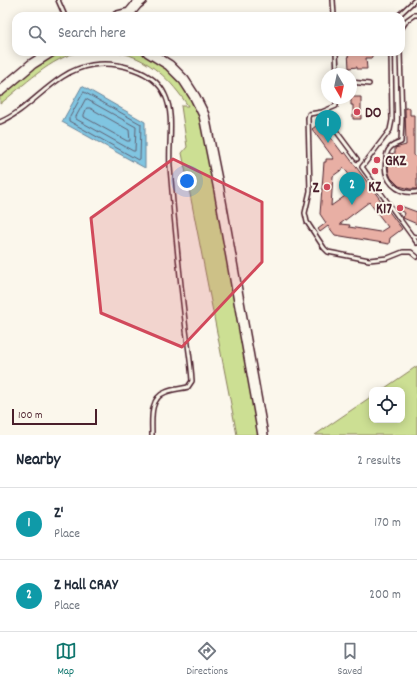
<!DOCTYPE html>
<html lang="en">
<head>
<meta charset="utf-8">
<style>
  :root { --surface:#fff; --page:#f6f6f7; --text:#1f2937; --muted:#747a83; --line:#e0e1e3; --accent:#0f766e }
  body { margin:0; font-family:Dekko,sans-serif; background:var(--page); color:var(--text) }
  .controls { position:absolute; right:12px; bottom:12px; display:grid; overflow:hidden; border-radius:8px; box-shadow:0 2px 10px #0003 }
  .controls button { width:36px; height:36px; display:grid; place-items:center; padding:0; border:0; border-bottom:1px solid var(--line); background:var(--surface); color:var(--text); font:20px sans-serif }
  .compass { position:absolute; left:321px; top:68px; width:36px; height:36px; border-radius:50%; background:var(--surface); box-shadow:0 2px 10px #0003; rotate:171deg }
  .scale { position:absolute; left:12px; bottom:10px; width:85px; box-sizing:border-box; padding-left:4px; border:2px solid #4a1f2b; border-top:0; font-size:11px; line-height:14px; white-space:nowrap; color:#4a1f2b; -webkit-text-stroke:3px #fbf7ec; paint-order:stroke }
  .you { position:absolute; left:187px; top:181px; width:14px; height:14px; margin:-10px; border:3px solid #fff; border-radius:50%; background:#1a73e8; box-shadow:0 0 0 6px #1a73e833 }
  .badge { display:grid; place-items:center; width:26px; height:26px; border-radius:50%; background:var(--accent); color:#fff; font-size:13px; font-weight:700 }
  .pin { position:absolute; translate:-50% -33px; filter:drop-shadow(0 1px 2px #0008) }
  .pin::after { content:''; position:absolute; top:21px; width:14px; height:12px; background:inherit; clip-path:polygon(0 0,100% 0,50% 100%) }
  .list { margin:0; padding:0; list-style:none }
  h2 { display:flex; justify-content:space-between; align-items:center; height:52px; margin:0; padding:0 16px; font-size:17px }
  h2 small { font-size:13px; font-weight:400; color:var(--muted) }
  .list li { display:grid; grid-template-columns:26px 1fr auto; gap:12px; align-items:center; box-sizing:border-box; height:72px; padding:0 16px; border-top:1px solid var(--line) }
  .list b { display:block; font-size:15px; white-space:nowrap }
  .list p { margin:0; font-size:13px; white-space:nowrap; color:var(--muted) }
  .list em { font-size:13px; font-style:normal; color:var(--muted) }
  .icon { flex:none; width:22px; height:22px; fill:none; stroke:currentColor; stroke-width:2; stroke-linecap:round; stroke-linejoin:round }
  .map { position:relative; flex:none; width:417px; height:435px; overflow:hidden }
  .search { position:absolute; background:var(--surface); box-shadow:0 2px 10px #0003; left:12px; right:12px; top:12px; height:44px; display:flex; align-items:center; gap:10px; box-sizing:border-box; padding:0 14px; border-radius:12px; color:var(--muted); font-size:15px }
  .sheet { height:196px; background:var(--surface) }
  nav { display:flex; justify-content:space-around; align-items:center; box-sizing:border-box; height:56px; border-top:1px solid var(--line); background:var(--surface); font-size:11px; color:var(--muted) }
  nav a { display:grid; justify-items:center; gap:2px }
  nav .on { color:var(--accent) }
  .map>svg:first-child { display:block }
  .green { fill:#ccdf93; stroke:#8b7f5f }
  .water { fill:#80c5e1; stroke:#6a8398 }
  .lines { fill:none; stroke-linecap:round; stroke-linejoin:round }
  .shore { stroke:#606174; stroke-width:1 }
  .building { fill:#e8afa4; stroke:#4a1f2b; fill-rule:evenodd }
  .lane-casing { stroke:#4a1f2b; stroke-width:6 }
  .secondary-casing { stroke:#4a1f2b; stroke-width:12 }
  .lane { stroke:#fbf7ec; stroke-width:3 }
  .secondary { stroke:#fbf7ec; stroke-width:9 }
  .marked { fill:#d1495b; fill-opacity:0.2; stroke:#d1495b; stroke-width:3; stroke-linejoin:round }
  .poi-dot { fill:#d1495b; stroke:#fbf7ec; stroke-width:1.5 }
  .labels { text-anchor:middle; stroke-width:4; stroke-linejoin:round; paint-order:stroke }
  .poi-label { font-size:15px; font-weight:bold; fill:#4a1f2b; stroke:#fbf7ec; text-anchor:start }
</style>
</head>
<body>
<div class="map">
<svg width="417" height="435" viewBox="0 0 417 435">
  <rect width="100%" height="100%" fill="#fbf7ec"/>
  <filter id="ink" filterUnits="userSpaceOnUse"><feTurbulence type="fractalNoise" baseFrequency=".025" numOctaves="2"/><feDisplacementMap in="SourceGraphic" scale="8" xChannelSelector="R" yChannelSelector="G"/><feConvolveMatrix kernelMatrix="1 2 1 2 8 2 1 2 1" color-interpolation-filters="sRGB"/></filter>
  <g filter="url(#ink)">
    <path class="green" d="M 59,52 L 81,52 C 52,56 22,87 0,104 L 0,95 C 19,79 36,62 59,52 Z
      M 118,52 L 138,52 L 153,59 L 168,69 L 185,87 L 199,112 L 228,253 L 258,435 L 237,435 L 182,153 L 187,147 L 181,106 L 188,106 C 171,80 150,59 118,52 Z
      M 417,366 L 417,435 L 315,435 L 372,396 L 372,420 L 402,420 L 402,390 L 382,390 Z"/>
    <path class="water" d="M 82,86 L 145,122 L 145,168 L 62,122 Z"/>
    <g class="lines">
      <path class="shore" d="M 84,92 L 141,124 L 140,159 L 138,160 L 69,121 L 69,119 Z
        M 86,99 L 136,127 L 135,151 L 133,151 L 76,119 L 76,117 Z
        M 87,108 L 90,108 L 129,130 L 130,141 L 127,141 L 84,117 L 84,115 Z"/>
    </g>
    <path class="building" d="M 348,52 L 372,52 L 372,58 L 366,58 L 367,69 L 357,69 L 357,67 L 349,68 Z
      M 351,97 L 361,97 L 361,119 L 353,119 L 353,105 L 351,105 Z
      M 405,108 L 410,108 L 410,115 L 414,115 L 414,155 L 417,159 L 417,189 L 410,189 L 399,186 L 391,178 L 389,173 L 388,167 L 390,154 L 395,153 L 395,148 L 406,145 Z
      M 320,123 L 343,154 L 345,152 L 402,229 L 390,238 L 389,244 L 335,235 L 328,226 L 320,232 L 318,229 L 326,223 L 320,214 L 324,162 L 326,162 L 326,159 L 334,159 L 312,129 ZM 344,168 L 350,176 L 347,178 L 355,189 L 331,206 L 333,176 ZM 369,202 L 388,227 L 380,232 L 349,227 L 350,225 L 340,224 Z
      M 398,205 L 417,212 L 417,224 L 403,218 L 405,213 L 396,209 Z"/>
    <g class="lines">
      <defs>
        <path id="lane" d="M 58,0 L 65,16
          M 333,0 L 334,16
          M 398,16 L 415,0
          M 401,29 L 407,20 L 414,15 L 417,15
          M 336,52 L 337,74
          M 391,52 L 392,120 L 390,130 L 362,167 L 412,236 L 417,237
          M 400,52 L 402,119 L 401,142 C 397,144 392,145 390,148 C 387,151 386,156 386,160 C 382,180 397,195 417,192
          M 351,82 L 369,84
          M 336,98 L 336,106 L 322,112 L 309,114 L 308,118 L 310,191 L 305,213 L 307,222 L 324,248 L 328,252 L 369,260 L 388,258 L 403,252 L 411,252 L 417,257
          M 322,112 L 357,159
          M 0,122 C 33,108 54,71 92,65 C 116,61 154,70 165,95 C 175,116 168,145 170,167 C 174,219 179,270 185,321 C 187,341 191,361 192,381 L 188,387 C 181,389 173,389 166,392 C 149,398 152,420 152,435
          M 412,236 L 417,243"/>
        <path id="secondary" d="M 117,16 L 129,13
          M 127,16 L 137,4 L 142,0
          M 148,52 L 169,65 L 184,80 L 195,97 L 204,115 L 219,190 L 263,435
          M 0,91 L 32,64 L 51,52"/>
      </defs>
      <use href="#lane" class="lane-casing"/>
      <use href="#secondary" class="secondary-casing"/>
      <use href="#lane" class="lane"/>
      <use href="#secondary" class="secondary"/>
    </g>
  </g>
  <path class="marked" d="M 173,159 L 262,202 L 262,262 L 182,347 L 101,313 L 91,218 Z"/>
  <g class="poi-dot">
    <circle cx="357" cy="112" r="4"/>
    <circle cx="377" cy="160" r="4"/>
    <circle cx="375" cy="171" r="4"/>
    <circle cx="327" cy="187" r="4"/>
    <circle cx="400" cy="208" r="4"/>
  </g>
  <g class="labels">
    <g class="poi-label">
      <text x="365" y="117">DO</text>
      <text x="385" y="165">GKZ</text>
      <text x="375" y="191" text-anchor="middle">KZ</text>
      <text x="319" y="192" text-anchor="end">Z</text>
      <text x="392" y="213" text-anchor="end">K17</text>
    </g>
  </g>
</svg>
<div class="controls">
<button><svg class="icon" aria-label="locate" viewBox="0 0 24 24"><circle cx="12" cy="12" r="6"/><path d="M12 2v4M12 18v4M2 12h4M18 12h4"/></svg></button>
</div>
<svg class="compass" viewBox="-18 -18 36 36"><path d="M0-13l5 13h-10z" fill="#e53935"/><path d="M0 13l5-13h-10z" fill="#747a83"/></svg>
<div class="scale">100 m</div>
<div class="you"></div>
<div class="pin badge" style="left:328px;top:143px;background:#0f9aa8">1</div>
<div class="pin badge" style="left:352px;top:205px;background:#0f9aa8">2</div>
<div class="search"><svg class="icon" aria-label="search" viewBox="0 0 24 24"><circle cx="10" cy="10" r="6"/><path d="M15 15l6 6"/></svg>Search here</div>
</div>
<section class="sheet">
<h2>Nearby<small>2 results</small></h2>
<ul class="list">
<li><span class="badge" style="background:#0f9aa8">1</span><div><b>Z'</b><p>Place</p></div><em>170 m</em></li>
<li><span class="badge" style="background:#0f9aa8">2</span><div><b>Z Hall CRAY</b><p>Place</p></div><em>200 m</em></li>
</ul>
</section>
<nav>
<a class="on"><svg class="icon" aria-label="map" viewBox="0 0 24 24"><path d="M3 6l6-2 6 2 6-2v14l-6 2-6-2-6 2zM9 4v14M15 6v14"/></svg>Map</a>
<a><svg class="icon" aria-label="directions" viewBox="0 0 24 24"><path d="M12 3l9 9-9 9-9-9zM9 14v-3h6M13 9l2 2-2 2"/></svg>Directions</a>
<a><svg class="icon" aria-label="saved" viewBox="0 0 24 24"><path d="M7 4h10v16l-5-4-5 4z"/></svg>Saved</a>
</nav>
</body>
</html>
